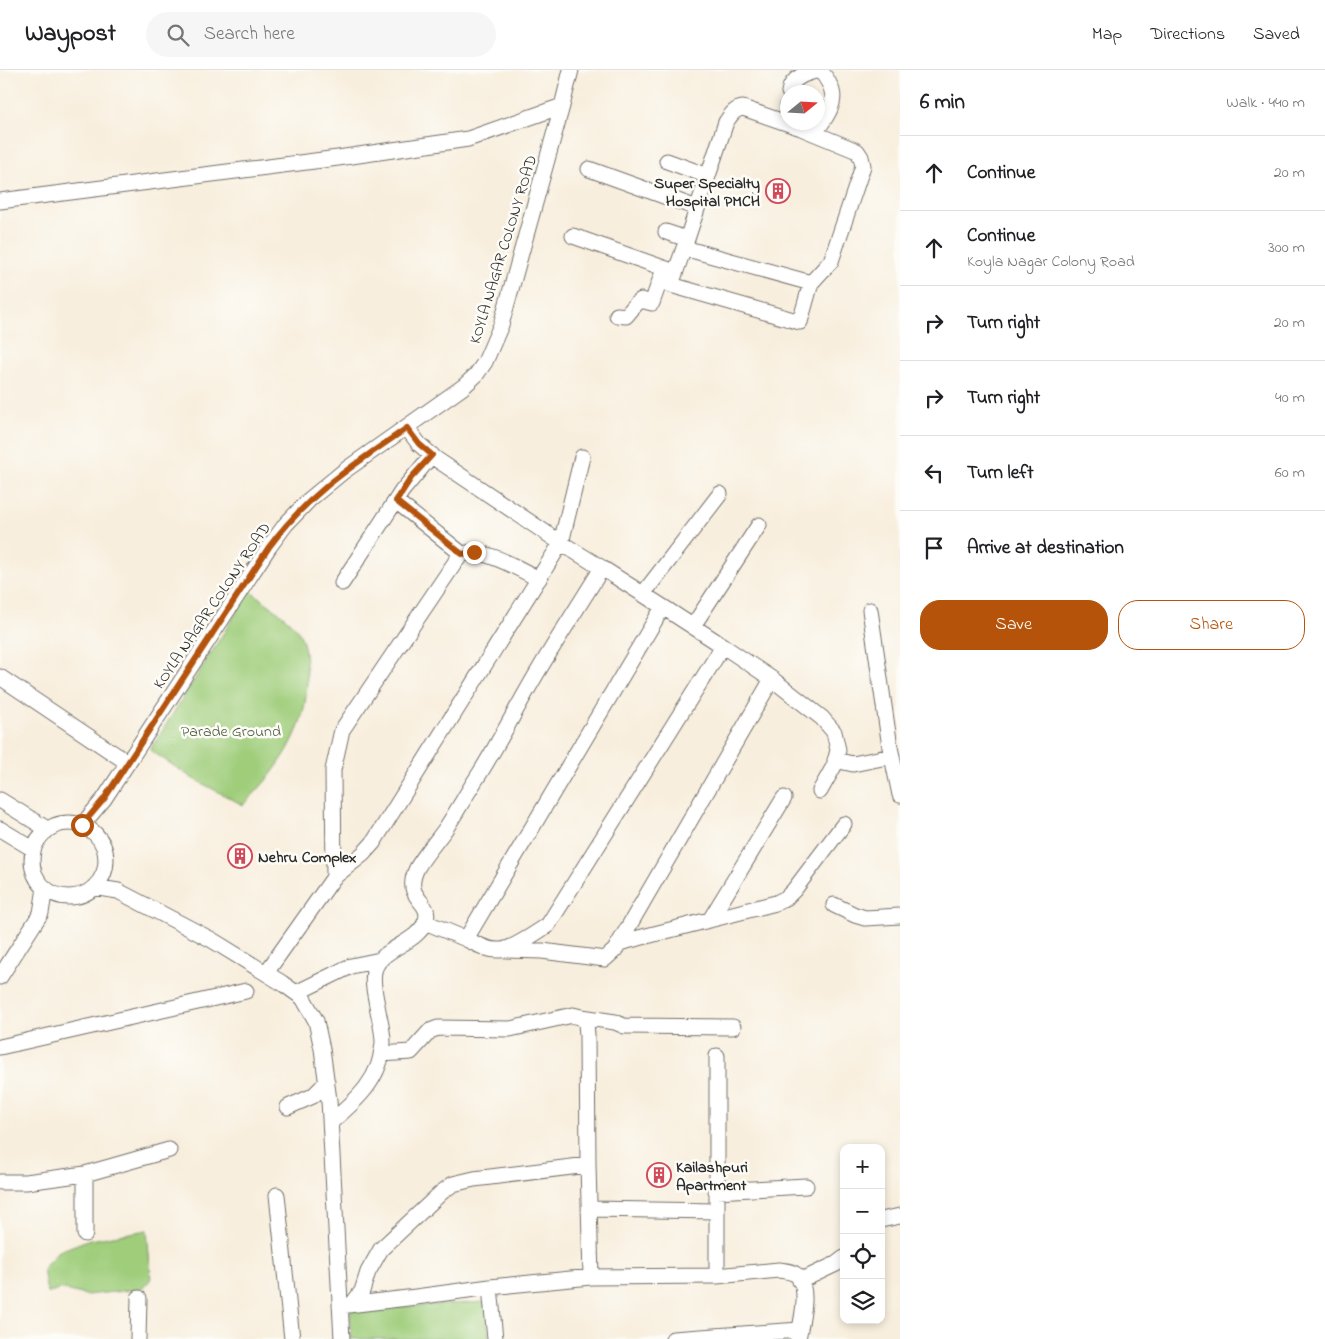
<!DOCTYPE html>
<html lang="en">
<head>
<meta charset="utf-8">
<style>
  :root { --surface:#fff; --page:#f6f6f6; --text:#202124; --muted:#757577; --line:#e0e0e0; --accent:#b45309 }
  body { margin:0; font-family:"Indie Flower",sans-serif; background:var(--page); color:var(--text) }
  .controls { position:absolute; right:15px; bottom:15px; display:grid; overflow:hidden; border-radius:10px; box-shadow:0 2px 8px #0003 }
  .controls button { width:45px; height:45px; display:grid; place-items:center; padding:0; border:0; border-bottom:1px solid var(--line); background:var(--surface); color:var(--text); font:25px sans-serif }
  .compass { position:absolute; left:780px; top:15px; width:45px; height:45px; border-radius:50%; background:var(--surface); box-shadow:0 2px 8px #0003; rotate:72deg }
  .stop { position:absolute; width:15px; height:15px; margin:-11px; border:4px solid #b45309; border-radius:50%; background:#fff }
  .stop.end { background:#b45309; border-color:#fff; box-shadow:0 1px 5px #0008 }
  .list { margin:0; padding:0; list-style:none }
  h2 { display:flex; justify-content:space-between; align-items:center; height:65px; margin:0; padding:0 20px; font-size:21px }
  h2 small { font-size:16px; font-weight:400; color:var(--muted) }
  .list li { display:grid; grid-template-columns:32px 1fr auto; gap:15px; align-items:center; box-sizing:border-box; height:75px; padding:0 20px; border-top:1px solid var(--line) }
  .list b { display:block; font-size:19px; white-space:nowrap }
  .list p { margin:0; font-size:16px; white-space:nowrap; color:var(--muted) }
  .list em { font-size:16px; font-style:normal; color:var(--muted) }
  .actions { display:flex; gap:10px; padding:15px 20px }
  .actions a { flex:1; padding:11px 0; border:1px solid var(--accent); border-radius:20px; text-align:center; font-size:18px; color:var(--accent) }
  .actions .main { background:var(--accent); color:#fff }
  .icon { flex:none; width:28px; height:28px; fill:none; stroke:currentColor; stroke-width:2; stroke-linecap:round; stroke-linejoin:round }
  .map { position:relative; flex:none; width:900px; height:1269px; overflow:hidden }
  header { display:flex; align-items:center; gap:30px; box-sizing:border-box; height:70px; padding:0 25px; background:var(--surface); border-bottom:1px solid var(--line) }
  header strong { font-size:24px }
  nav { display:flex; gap:28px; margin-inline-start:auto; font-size:18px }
  .search { width:350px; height:45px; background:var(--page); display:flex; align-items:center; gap:12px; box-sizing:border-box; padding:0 18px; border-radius:28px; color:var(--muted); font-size:19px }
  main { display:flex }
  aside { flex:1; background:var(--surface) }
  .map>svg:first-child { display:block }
  .green { fill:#9fcd7a; stroke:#657c52 }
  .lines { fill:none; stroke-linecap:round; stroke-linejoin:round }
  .minor-casing { stroke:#736f69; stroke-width:17 }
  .minor { stroke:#fff; stroke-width:15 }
  .route { stroke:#b45309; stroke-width:6 }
  .labels { text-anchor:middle; stroke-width:5; stroke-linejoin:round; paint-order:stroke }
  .poi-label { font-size:16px; font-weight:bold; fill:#2b2b2b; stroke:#fdfcf7; text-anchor:start }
  .street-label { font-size:16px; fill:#2b2b2b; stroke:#fdfcf7 }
  .park-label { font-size:16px; fill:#4e5c43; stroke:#fdfcf7 }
</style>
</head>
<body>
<header>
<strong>Waypost</strong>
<div class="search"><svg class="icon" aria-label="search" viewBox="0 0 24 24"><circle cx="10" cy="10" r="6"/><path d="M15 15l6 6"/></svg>Search here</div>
<nav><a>Map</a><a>Directions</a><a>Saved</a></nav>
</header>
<main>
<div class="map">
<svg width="900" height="1269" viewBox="0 0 900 1269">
  <rect width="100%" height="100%" fill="#fdfcf7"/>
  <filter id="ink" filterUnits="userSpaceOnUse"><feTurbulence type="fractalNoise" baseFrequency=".02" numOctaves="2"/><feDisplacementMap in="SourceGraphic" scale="10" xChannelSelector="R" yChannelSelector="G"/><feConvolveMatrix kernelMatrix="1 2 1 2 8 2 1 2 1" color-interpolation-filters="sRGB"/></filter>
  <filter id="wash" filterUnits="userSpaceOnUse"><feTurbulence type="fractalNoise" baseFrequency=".0096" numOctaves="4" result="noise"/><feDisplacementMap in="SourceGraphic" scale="20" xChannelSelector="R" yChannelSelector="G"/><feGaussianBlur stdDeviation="1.12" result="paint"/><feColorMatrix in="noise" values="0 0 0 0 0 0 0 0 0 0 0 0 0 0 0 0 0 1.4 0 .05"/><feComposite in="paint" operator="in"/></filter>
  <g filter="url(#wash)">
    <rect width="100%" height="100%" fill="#f8eedd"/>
    <path class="green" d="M 250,521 C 264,531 284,545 295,557 C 304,568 305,580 306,593 C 313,652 283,696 243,735 L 192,708 L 150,680 Z
      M 147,1160 L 151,1209 L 141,1220 L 132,1220 L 86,1225 L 61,1219 L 47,1223 L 43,1199 L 57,1182 L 85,1171 Z
      M 485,1232 L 489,1269 L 351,1269 L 350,1240 Z"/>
  </g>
  <g filter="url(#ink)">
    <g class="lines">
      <defs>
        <path id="minor" d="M 789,22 C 791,7 807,3 819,0
          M 788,35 L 788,43
          M 796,52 L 801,58 L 857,81 L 861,87 L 863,96 L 831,191 L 811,213 L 684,178 L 726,52 C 731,45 734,39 743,38 L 801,58 L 821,54 C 837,32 837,21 820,0
          M 667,91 L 708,106
          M 589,99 L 697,138
          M 0,131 L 338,88 L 468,69 L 562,36
          M 666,162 L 687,169
          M 573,166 L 675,202
          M 684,178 L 671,215 L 800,252 L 811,213
          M 617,245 L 626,246 L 636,234 L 641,230 L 652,233 L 664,199
          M 396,431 L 462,484
          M 602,498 L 663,537
          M 342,513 L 402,421 L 432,385
          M 643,524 L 720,424
          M 870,540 L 890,677 L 900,725
          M 693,556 L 759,455
          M 723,576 L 772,609 L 822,648 L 834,662 L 838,680 L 834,696 L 820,721
          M 0,607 L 128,693
          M 835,690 L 853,694 L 892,686
          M 0,730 L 47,759
          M32 790a37 37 0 1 1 74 0a37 37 0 1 1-74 0Z
          M 82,755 L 104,729 L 269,477 L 286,454 L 310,429 L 344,401 L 463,317 L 476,305 L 485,292 L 501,255 L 562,36 L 571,0
          M 0,759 L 33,779
          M 334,807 L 333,700 L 342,660 L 454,494 C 456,491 459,487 462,485 C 478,474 523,501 539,509
          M 94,817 L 118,821 L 212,870 L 282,913 L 303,928 L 316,951 L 322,979 L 329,1030 L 342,1269
          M 834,835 L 855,845 L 865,848 L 900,846
          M 710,850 L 784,728
          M 425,852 L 466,869 L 663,537 L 723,576 L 548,855 C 537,862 512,880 500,880 C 488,881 476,874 466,869
          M 619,873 L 776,833 L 786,828 L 794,820 L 844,754
          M 506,880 L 542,881 L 605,889 L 615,880 L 772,609
          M 266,903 L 334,807 L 363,784 L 373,773 L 561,473 L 582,387
          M 0,907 L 41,843 L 45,818
          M 296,923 L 351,896 L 380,890
          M 575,946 L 615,952 L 624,956 L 733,957
          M 0,977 L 246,921
          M 381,984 L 411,982 L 430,961 L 438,958 L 510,959 L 573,945 L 581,947 L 586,953 L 587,965 L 588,1095 L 591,1207
          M 288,1037 L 313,1026 L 327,1012
          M 331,1052 C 356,1031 382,1008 383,972 C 383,960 379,948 377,935 C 375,925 371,908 375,898 C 383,878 416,873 425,853 C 435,830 401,831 417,798 C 425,784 437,771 446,758 C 458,740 468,721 480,703 C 501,669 519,633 540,598 C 560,565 581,532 602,498 L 561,473 L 436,389 L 419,374 L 407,358
          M 85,1104 L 85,1164
          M 0,1112 L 26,1112 L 85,1104 L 169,1080
          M 716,1121 L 806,1116
          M 277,1125 L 292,1269
          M 590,1139 L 717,1141
          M 881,1150 L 900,1146
          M 717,1206 L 717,986
          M 800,1211 L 836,1194 L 844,1188
          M 490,1217 L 495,1269
          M 353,1233 L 362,1221 L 368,1202 L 381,1179 L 442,1122 L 453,1114 L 474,1109 L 588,1095
          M 340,1236 L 416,1227 L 490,1217 L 591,1207 L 717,1206 L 779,1200 C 785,1201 793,1201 798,1206 C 810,1221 801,1252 798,1269
          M 138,1269 L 139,1228
          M 673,1269 L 800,1260"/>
      </defs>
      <use href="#minor" class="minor-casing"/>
      <use href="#minor" class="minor"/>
    </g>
  </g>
  <g class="lines" filter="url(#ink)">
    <path class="route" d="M 82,755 L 104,729 L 269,477 C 309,423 353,395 407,358 L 419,374 L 432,385 L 411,408 L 396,431 L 462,484 L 474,482"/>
  </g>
  <defs>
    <symbol id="building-ring" viewBox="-11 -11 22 22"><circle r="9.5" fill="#fdfcf7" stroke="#d1495b" stroke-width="1.5"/><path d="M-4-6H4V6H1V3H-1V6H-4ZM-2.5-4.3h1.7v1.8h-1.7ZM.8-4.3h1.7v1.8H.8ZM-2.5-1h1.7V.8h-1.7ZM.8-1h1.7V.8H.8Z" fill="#d1495b"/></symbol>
  </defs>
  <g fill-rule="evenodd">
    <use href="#building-ring" x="764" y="107" width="28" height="28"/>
    <use href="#building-ring" x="226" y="772" width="28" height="28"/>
    <use href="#building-ring" x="645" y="1091" width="28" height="28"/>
  </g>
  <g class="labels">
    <g class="poi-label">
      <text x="760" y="118" text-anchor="end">Super Specialty<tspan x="760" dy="18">Hospital PMCH</tspan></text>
      <text x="258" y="792">Nehru Complex</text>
      <text x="676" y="1102">Kailashpuri<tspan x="676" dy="18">Apartment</tspan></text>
    </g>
    <g class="street-label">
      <text transform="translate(502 179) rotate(-73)" y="6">KOYLA NAGAR COLONY ROAD</text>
      <text transform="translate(211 535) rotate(-56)" y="6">KOYLA NAGAR COLONY ROAD</text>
    </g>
    <g class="park-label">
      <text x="231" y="666">Parade Ground</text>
    </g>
  </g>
</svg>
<div class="controls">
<button>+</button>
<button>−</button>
<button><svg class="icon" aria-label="locate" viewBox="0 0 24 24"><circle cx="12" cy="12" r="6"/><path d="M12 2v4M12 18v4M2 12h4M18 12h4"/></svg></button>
<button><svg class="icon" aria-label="layers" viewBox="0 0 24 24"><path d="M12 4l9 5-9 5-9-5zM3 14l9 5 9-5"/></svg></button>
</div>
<svg class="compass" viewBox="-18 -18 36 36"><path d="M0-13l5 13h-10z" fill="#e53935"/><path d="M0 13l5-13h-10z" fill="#757577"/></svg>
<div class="stop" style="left:82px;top:755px"></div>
<div class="stop end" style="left:474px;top:482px"></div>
</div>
<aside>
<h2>6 min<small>Walk · 440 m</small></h2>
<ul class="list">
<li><svg class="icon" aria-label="ahead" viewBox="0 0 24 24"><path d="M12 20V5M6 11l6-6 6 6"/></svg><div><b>Continue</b></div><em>20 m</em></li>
<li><svg class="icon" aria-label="ahead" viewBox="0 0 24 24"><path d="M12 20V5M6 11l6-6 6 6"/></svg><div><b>Continue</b><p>Koyla Nagar Colony Road</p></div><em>300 m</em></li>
<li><svg class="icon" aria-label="right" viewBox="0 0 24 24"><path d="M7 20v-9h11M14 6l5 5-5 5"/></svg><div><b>Turn right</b></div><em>20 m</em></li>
<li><svg class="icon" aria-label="right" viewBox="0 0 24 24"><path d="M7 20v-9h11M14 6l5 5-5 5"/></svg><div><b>Turn right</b></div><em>40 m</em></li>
<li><svg class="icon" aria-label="left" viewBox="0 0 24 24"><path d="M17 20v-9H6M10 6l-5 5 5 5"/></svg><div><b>Turn left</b></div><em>60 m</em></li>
<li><svg class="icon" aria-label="arrive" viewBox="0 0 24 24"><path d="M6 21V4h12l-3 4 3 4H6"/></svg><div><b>Arrive at destination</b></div></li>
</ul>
<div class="actions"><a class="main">Save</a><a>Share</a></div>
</aside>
</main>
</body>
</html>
